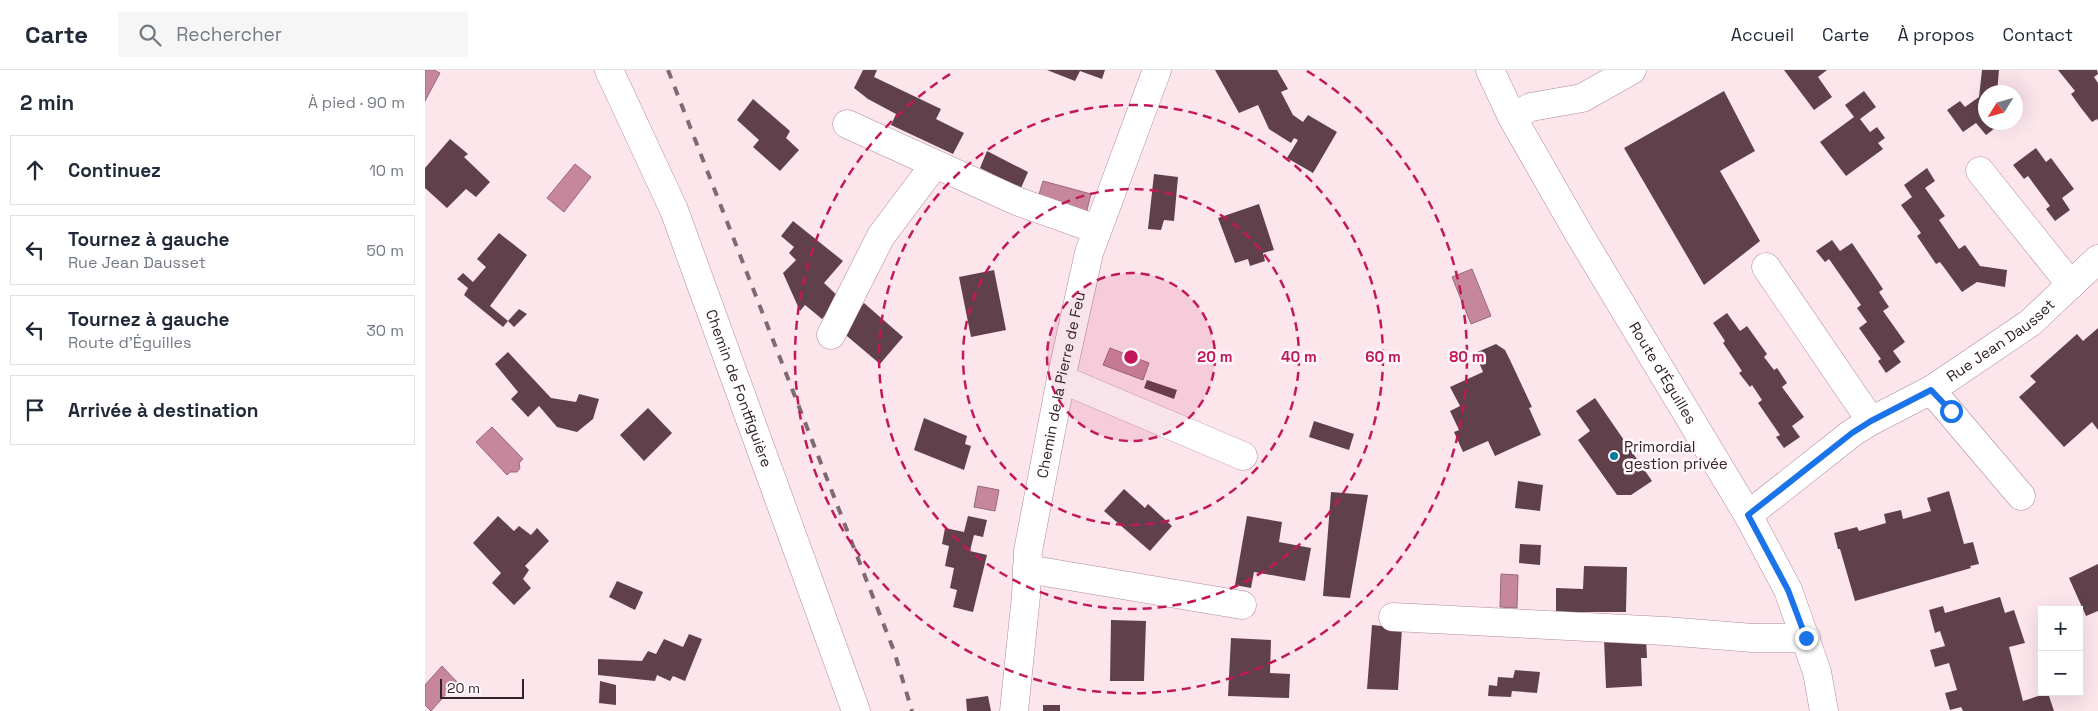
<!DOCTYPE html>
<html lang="fr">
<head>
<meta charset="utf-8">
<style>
  :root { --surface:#fff; --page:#f6f6f7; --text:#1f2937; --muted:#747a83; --line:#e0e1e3 }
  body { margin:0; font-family:"Space Grotesk",sans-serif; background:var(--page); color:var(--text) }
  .controls { position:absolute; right:15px; bottom:15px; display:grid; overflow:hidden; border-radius:0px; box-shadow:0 5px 20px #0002 }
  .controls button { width:45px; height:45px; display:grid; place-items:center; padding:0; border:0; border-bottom:1px solid var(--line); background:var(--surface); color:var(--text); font:25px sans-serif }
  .compass { position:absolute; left:1553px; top:15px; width:45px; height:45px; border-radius:50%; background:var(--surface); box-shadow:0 5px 20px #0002; rotate:233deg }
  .scale { position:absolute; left:15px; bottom:12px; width:84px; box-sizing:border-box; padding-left:5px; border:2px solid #312328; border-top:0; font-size:14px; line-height:18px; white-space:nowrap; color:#312328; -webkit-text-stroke:4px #fff7f9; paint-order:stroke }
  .stop { position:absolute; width:15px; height:15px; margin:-11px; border:4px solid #1a73e8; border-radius:50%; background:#fff }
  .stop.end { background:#1a73e8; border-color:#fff; box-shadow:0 1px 5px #0008 }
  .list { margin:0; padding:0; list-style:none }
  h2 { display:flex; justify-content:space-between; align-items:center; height:65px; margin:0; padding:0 20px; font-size:21px }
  h2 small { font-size:16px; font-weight:400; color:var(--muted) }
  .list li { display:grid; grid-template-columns:32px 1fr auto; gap:15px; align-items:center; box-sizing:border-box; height:70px; margin:0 10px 10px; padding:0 10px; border:1px solid var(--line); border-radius:0px }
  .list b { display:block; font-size:19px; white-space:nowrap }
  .list p { margin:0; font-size:16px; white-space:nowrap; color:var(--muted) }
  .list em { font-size:16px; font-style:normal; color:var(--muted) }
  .icon { flex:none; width:28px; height:28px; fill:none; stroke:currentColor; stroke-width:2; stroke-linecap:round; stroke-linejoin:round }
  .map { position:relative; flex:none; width:1673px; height:641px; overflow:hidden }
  header { display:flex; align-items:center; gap:30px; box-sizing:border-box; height:70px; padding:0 25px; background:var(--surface); border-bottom:1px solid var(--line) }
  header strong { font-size:24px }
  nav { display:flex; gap:28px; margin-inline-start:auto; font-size:18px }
  .search { width:350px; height:45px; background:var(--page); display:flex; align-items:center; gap:12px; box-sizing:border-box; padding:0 18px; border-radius:0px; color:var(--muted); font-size:19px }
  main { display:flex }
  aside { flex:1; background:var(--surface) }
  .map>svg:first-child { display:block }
  .water { fill:#c6879c; stroke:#996979 }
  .building { fill:#60404b }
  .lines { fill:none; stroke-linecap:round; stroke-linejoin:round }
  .minor-casing { stroke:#af8b97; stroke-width:29 }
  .minor { stroke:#fff; stroke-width:28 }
  .rail { stroke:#7d6b71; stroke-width:4; stroke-dasharray:9 9; stroke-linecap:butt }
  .route { stroke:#1a73e8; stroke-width:6 }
  .ring { fill:none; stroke:#c2185b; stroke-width:2.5; stroke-dasharray:9 6 }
  .poi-dot { fill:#057ba3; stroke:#fff7f9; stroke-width:2 }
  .labels { text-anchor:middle; stroke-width:5; stroke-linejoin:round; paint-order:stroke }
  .street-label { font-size:15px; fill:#312328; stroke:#fff7f9 }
  .poi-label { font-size:15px; fill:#312328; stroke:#fff7f9; text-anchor:start }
  .centre { fill:#c2185b; stroke:#fff7f9; stroke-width:2.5 }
  .ring-label { font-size:15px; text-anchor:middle; font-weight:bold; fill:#c2185b; stroke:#fff7f9; stroke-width:5; stroke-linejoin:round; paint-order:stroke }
</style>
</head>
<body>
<header>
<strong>Carte</strong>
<div class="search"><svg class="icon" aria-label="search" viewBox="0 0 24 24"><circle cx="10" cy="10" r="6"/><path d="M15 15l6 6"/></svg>Rechercher</div>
<nav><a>Accueil</a><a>Carte</a><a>À propos</a><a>Contact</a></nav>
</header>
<main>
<aside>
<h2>2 min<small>À pied · 90 m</small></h2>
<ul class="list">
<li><svg class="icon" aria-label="ahead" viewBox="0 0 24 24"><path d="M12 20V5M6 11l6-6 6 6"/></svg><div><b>Continuez</b></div><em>10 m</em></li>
<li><svg class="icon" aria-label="left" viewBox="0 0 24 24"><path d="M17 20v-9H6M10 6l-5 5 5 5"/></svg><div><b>Tournez à gauche</b><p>Rue Jean Dausset</p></div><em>50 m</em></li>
<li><svg class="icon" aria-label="left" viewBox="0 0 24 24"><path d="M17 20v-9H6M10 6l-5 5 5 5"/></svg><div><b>Tournez à gauche</b><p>Route d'Éguilles</p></div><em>30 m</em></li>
<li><svg class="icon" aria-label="arrive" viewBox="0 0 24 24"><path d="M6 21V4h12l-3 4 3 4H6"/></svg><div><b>Arrivée à destination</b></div></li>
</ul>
</aside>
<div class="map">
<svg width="1673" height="641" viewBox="0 0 1673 641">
  <rect width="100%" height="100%" fill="#fde5ec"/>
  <path class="water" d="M 0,0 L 9,0 L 15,3 L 0,31 Z
    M 150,94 L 166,107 L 139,142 L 122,128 Z
    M 618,111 L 666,124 L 661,144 L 612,131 Z
    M 1047,199 L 1066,246 L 1046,254 L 1027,207 Z
    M 685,278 L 724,293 L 718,310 L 678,295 Z
    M 67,357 L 98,389 L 94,393 L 95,398 L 92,402 L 85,402 L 82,405 L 51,372 Z
    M 553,416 L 574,420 L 570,441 L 549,437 Z
    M 1076,504 L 1093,505 L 1092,538 L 1075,537 Z
    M 17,596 L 32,612 L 6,641 L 0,635 L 0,615 Z"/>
  <path class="building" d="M 438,0 L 452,0 L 449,7 L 516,39 L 511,49 L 539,63 L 528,84 L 466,55 L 471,44 L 443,29 L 429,18 Z
    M 622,0 L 680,0 L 677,9 L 655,1 L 650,11 Z
    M 790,0 L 852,0 L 863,19 L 856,22 L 868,45 L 878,52 L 883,45 L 912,62 L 888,103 L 862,88 L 873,70 L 869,68 L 866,73 L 844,59 L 833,35 L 814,43 Z
    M 1359,0 L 1402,0 L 1393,7 L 1407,27 L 1389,40 Z
    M 1557,0 L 1574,0 L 1572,22 L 1560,22 L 1560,52 L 1578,52 L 1561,65 L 1551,53 L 1538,62 L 1522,40 L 1535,31 L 1540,37 L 1554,27 Z
    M 1633,0 L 1672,0 L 1673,4 L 1669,7 L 1673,13 L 1673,51 L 1672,49 L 1667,52 L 1656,38 L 1646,24 L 1650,21 Z
    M 1299,21 L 1330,81 L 1295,101 L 1335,171 L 1279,215 L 1199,78 Z
    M 1439,21 L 1451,37 L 1435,49 L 1445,62 L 1452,57 L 1460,68 L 1453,73 L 1458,79 L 1421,106 L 1395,72 L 1429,47 L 1420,35 Z
    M 328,29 L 365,61 L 361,68 L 374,80 L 355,101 L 328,77 L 334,70 L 312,50 Z
    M 25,69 L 43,84 L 39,87 L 65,112 L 51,127 L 41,119 L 22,138 L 0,118 L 0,98 Z
    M 1611,78 L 1621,92 L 1626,88 L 1649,119 L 1637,128 L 1645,140 L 1630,151 L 1621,139 L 1625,136 L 1603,106 L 1599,109 L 1588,95 Z
    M 562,81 L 603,102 L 596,118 L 555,98 Z
    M 1502,98 L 1510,111 L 1500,118 L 1520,146 L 1514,150 L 1534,179 L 1540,175 L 1555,196 L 1582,200 L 1580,217 L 1552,212 L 1537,222 L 1515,192 L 1511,194 L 1492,166 L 1496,163 L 1476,135 L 1487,127 L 1479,115 Z
    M 729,104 L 753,107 L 749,151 L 739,150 L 736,160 L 723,159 Z
    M 834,134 L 849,180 L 838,183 L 840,191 L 825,196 L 823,189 L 810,193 L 793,148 Z
    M 368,151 L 418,191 L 399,213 L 415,228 L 397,249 L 380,235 L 375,241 L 358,203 L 371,190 L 364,183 L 369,177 L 356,166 Z
    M 74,163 L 102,185 L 65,236 L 83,251 L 78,257 L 39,225 L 43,218 L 32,209 L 38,203 L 48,212 L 61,197 L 52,189 Z
    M 1407,170 L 1415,181 L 1427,173 L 1458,219 L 1454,222 L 1464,237 L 1458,241 L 1480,272 L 1468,281 L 1476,292 L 1461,303 L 1453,291 L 1456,289 L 1434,258 L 1442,252 L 1432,238 L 1436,235 L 1404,189 L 1400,192 L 1391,181 Z
    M 569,200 L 581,260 L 546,267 L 534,207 Z
    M 439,233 L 478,267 L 455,294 L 416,261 Z
    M 94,239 L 102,244 L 89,257 L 83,251 Z
    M 1302,243 L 1315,261 L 1322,256 L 1342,284 L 1339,287 L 1349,300 L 1352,298 L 1362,313 L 1357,317 L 1379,347 L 1367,356 L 1375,367 L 1359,378 L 1351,367 L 1355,365 L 1333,333 L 1337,330 L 1327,315 L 1325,317 L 1314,303 L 1317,301 L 1298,273 L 1300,271 L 1288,253 Z
    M 1673,258 L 1673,360 L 1667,352 L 1639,377 L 1594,327 L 1611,312 L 1605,306 L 1652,264 L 1658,271 Z
    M 1071,274 L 1080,280 L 1085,290 L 1107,337 L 1104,338 L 1116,365 L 1070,386 L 1063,371 L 1038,382 L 1029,362 L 1034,360 L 1025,341 L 1035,336 L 1025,317 L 1058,302 L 1050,283 Z
    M 83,282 L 126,328 L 151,332 L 154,324 L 174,329 L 168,349 L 152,362 L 132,357 L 114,336 L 103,347 L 86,329 L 93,322 L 70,294 Z
    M 722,310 L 752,320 L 749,329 L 719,318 Z
    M 1170,328 L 1227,411 L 1206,425 L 1192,425 L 1153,370 L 1165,361 L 1151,341 Z
    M 223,338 L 247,363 L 219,391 L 195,365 Z
    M 499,348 L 542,366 L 540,374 L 546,376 L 539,400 L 489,380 Z
    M 889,351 L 929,364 L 924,380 L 884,367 Z
    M 1093,411 L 1118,415 L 1115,441 L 1090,438 Z
    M 699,419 L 720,438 L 723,434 L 747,456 L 725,481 L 679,441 Z
    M 1524,421 L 1539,474 L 1548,472 L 1554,494 L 1545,496 L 1546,498 L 1430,531 L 1415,479 L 1413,479 L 1409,463 L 1432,457 L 1434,461 L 1461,453 L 1459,444 L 1476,440 L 1478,449 L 1506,441 L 1502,428 Z
    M 906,422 L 943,425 L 925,528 L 898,526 Z
    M 73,446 L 89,461 L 94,456 L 106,465 L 112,458 L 124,471 L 100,496 L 104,500 L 98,509 L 106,518 L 89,535 L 67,513 L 76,503 L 48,473 Z
    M 543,446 L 562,450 L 558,467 L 549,465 L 545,481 L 562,485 L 548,542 L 528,537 L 532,520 L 525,518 L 529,498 L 520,496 L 524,476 L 517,474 L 520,458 L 539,462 Z
    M 822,446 L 857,452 L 854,472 L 886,478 L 880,511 L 829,502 L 826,518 L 810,515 Z
    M 1095,474 L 1116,475 L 1115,495 L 1094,493 Z
    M 1673,494 L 1673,541 L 1661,546 L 1644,508 Z
    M 1159,496 L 1202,497 L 1201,542 L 1131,542 L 1131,518 L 1158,519 Z
    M 192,511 L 218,522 L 210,540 L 184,527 Z
    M 1575,527 L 1580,543 L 1589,540 L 1600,573 L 1584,577 L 1598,631 L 1623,623 L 1629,641 L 1538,641 L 1536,637 L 1525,640 L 1520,623 L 1532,620 L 1524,593 L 1510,597 L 1505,580 L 1520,576 L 1515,561 L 1510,563 L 1504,540 L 1518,536 L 1520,543 Z
    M 686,550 L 721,551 L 719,611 L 685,611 Z
    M 947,555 L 977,558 L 973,620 L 942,619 Z
    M 264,564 L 277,569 L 260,611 L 248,606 L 245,611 L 232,605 L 230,611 L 173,605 L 173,589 L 217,591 L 223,581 L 231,584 L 239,569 L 258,577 Z
    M 1221,567 L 1222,588 L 1216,588 L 1217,616 L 1181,618 L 1179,568 Z
    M 806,568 L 846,570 L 845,603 L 865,604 L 864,628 L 803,626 Z
    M 1090,600 L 1115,602 L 1112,623 L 1087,621 L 1086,627 L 1063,626 L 1064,615 L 1072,616 L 1073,607 L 1088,608 Z
    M 175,611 L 191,615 L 191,635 L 174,633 Z
    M 563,626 L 566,641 L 542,641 L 541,629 Z
    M 618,635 L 635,635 L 635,641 L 618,641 Z"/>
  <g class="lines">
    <defs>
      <g id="minor">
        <path id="s1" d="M 184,0 L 249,140 L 431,641"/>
        <path id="s2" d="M 1065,0 L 1087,47 L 1154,164 L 1323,445 L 1363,520 L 1392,602 L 1399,641"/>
        <path d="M 1087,47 L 1106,37 L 1157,28 L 1207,0"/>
        <path d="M 422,54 L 594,132 L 671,159"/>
        <path d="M 1555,101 L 1646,215"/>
        <path d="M 1341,197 L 1446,351"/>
        <path d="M 406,265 L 456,166 L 510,94"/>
        <path d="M 636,309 L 818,386"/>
        <path d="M 1506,320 L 1596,426"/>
        <path id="s3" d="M 1323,445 L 1427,363 L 1446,351 L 1506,320 L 1605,253 L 1673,189"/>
        <path d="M 602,499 L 817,535"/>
        <path d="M 968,547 L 1240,561 L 1328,568 L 1381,568"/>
        <path id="s4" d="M 589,641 L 601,526 L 603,481 L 636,309 L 664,183 L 732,0"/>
      </g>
    </defs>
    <use href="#minor" class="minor-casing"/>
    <use href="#minor" class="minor"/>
    <path class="rail" d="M 243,0 L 469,581 L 487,641"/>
  </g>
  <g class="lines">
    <path class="route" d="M 1381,568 L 1363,520 L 1323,445 L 1427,363 L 1446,351 L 1506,320 L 1526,341"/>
  </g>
  <circle cx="706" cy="287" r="84" fill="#c2185b" fill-opacity=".12"/>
  <g class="ring">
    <circle cx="706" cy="287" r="84"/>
    <circle cx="706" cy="287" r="168"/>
    <circle cx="706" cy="287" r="252"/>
    <path d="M882 1A336 336 0 1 1 530 1"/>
  </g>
  <circle class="poi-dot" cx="1189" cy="386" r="5"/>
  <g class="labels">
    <g class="street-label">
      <text dy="5" stroke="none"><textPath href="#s3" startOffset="308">Rue Jean Dausset</textPath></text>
      <text dy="5" stroke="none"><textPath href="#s2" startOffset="349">Route d'Éguilles</textPath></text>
      <text dy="5" stroke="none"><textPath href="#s4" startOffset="330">Chemin de la Pierre de Feu</textPath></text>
      <text dy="5" stroke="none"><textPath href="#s1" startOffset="344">Chemin de Fontfiguière</textPath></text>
    </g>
    <g class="poi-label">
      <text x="1199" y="382">Primordial<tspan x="1199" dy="17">gestion privée</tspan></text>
    </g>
  </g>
  <circle cx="706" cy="287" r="8" class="centre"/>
  <g class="ring-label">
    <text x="790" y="292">20 m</text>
    <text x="874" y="292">40 m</text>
    <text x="958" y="292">60 m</text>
    <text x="1042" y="292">80 m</text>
  </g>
</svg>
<div class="controls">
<button>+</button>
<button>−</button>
</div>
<svg class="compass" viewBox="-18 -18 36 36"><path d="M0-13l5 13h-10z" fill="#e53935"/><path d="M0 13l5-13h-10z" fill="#747a83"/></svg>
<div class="scale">20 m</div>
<div class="stop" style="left:1526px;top:341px"></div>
<div class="stop end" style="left:1381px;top:568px"></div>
</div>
</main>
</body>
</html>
